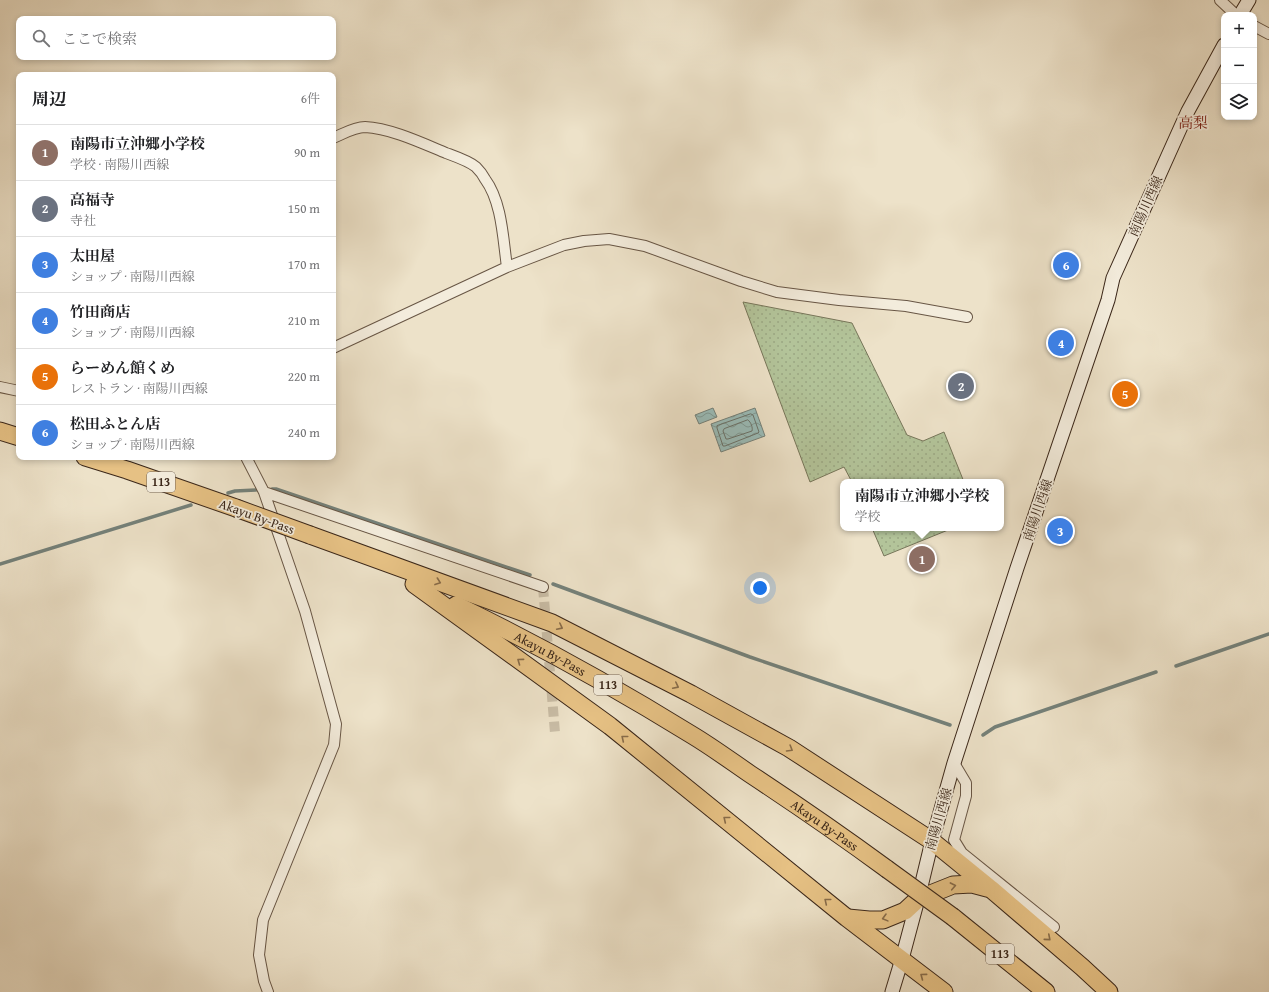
<!DOCTYPE html>
<html lang="ja">
<head>
<meta charset="utf-8">
<style>
  :root { --surface:#fff; --page:#f2f2f2; --text:#202124; --muted:#757577; --line:#e0e0e0; --accent:#d93025 }
  body { margin:0; font-family:"Gentium Book Plus","Noto Serif JP",serif; background:var(--page); color:var(--text) }
  .controls { position:absolute; right:12px; top:12px; display:grid; overflow:hidden; border-radius:8px; box-shadow:0 2px 6px #0003 }
  .controls button { width:36px; height:36px; display:grid; place-items:center; padding:0; border:0; border-bottom:1px solid var(--line); background:var(--surface); color:var(--text); font:20px sans-serif }
  .you { position:absolute; left:760px; top:588px; width:14px; height:14px; margin:-10px; border:3px solid #fff; border-radius:50%; background:#1a73e8; box-shadow:0 0 0 6px #1a73e833 }
  .badge { display:grid; place-items:center; width:26px; height:26px; border-radius:50%; background:var(--accent); color:#fff; font-size:13px; font-weight:700 }
  .pin { position:absolute; translate:-50% -50%; border:2px solid #fff; box-shadow:0 1px 4px #0006 }
  .popup { position:absolute; left:840px; top:479px; width:164px; height:52px; box-sizing:border-box; display:grid; place-content:center; border-radius:8px; background:var(--surface); filter:drop-shadow(0 1px 3px #0005); font-size:13px; white-space:nowrap; color:var(--muted) }
  .popup b { font-size:15px; color:var(--text) }
  .popup::after { content:''; position:absolute; left:50%; top:100%; margin-left:-8px; border:8px solid transparent; border-top-color:var(--surface) }
  .list { margin:0; padding:0; list-style:none }
  h2 { display:flex; justify-content:space-between; align-items:center; height:52px; margin:0; padding:0 16px; font-size:17px }
  h2 small { font-size:13px; font-weight:400; color:var(--muted) }
  .list li { display:grid; grid-template-columns:26px 1fr auto; gap:12px; align-items:center; box-sizing:border-box; height:56px; padding:0 16px; border-top:1px solid var(--line) }
  .list b { display:block; font-size:15px; white-space:nowrap }
  .list p { margin:0; font-size:13px; white-space:nowrap; color:var(--muted) }
  .list em { font-size:13px; font-style:normal; color:var(--muted) }
  .icon { flex:none; width:22px; height:22px; fill:none; stroke:currentColor; stroke-width:2; stroke-linecap:round; stroke-linejoin:round }
  .map { position:relative; flex:none; width:1269px; height:992px; overflow:hidden }
  .search { position:absolute; background:var(--surface); box-shadow:0 2px 6px #0003; left:16px; top:16px; width:320px; height:44px; display:flex; align-items:center; gap:10px; box-sizing:border-box; padding:0 14px; border-radius:8px; color:var(--muted); font-size:15px }
  .panel { position:absolute; background:var(--surface); box-shadow:0 2px 6px #0003; left:16px; top:72px; width:320px; height:388px; border-radius:8px }
  .map>svg:first-child { display:block }
  .park { fill:url(#park-dots); stroke:#77765a }
  .water { fill:url(#water-waves); stroke:#74817a }
  .lines { fill:none; stroke-linecap:round; stroke-linejoin:round }
  .shore { stroke:#6a726a; stroke-width:1 }
  .stream { stroke:#74817a; stroke-width:3.5 }
  .street-tunnel { stroke:#c9bda6; stroke-width:10; stroke-dasharray:10 5; stroke-linecap:butt }
  .street-casing { stroke:#685645; stroke-width:12 }
  .secondary-casing { stroke:#3b2719; stroke-width:15 }
  .highway-casing { stroke:#3b2719; stroke-width:19 }
  .street { stroke:#f3ecdc; stroke-width:10 }
  .secondary { stroke:#f3ecdc; stroke-width:13 }
  .highway { stroke:#e6c184; stroke-width:17 }
  .highway-bridge-casing { stroke:#3b2719; stroke-width:19; stroke-linecap:butt }
  .highway-bridge { stroke:#e6c184; stroke-width:17 }
  .oneway { stroke:#886c49 }
  .labels { text-anchor:middle; stroke-width:3.5; stroke-linejoin:round; paint-order:stroke }
  .shield { fill:#f3ecdc; stroke:#726254; stroke-width:1 }
  .shield-label { font-size:12px; font-weight:bold; fill:#3b2719 }
  .street-label { font-size:13px; fill:#3b2719; stroke:#f3ecdc }
  .quarter-label { font-size:15px; fill:#7a1f14; stroke:#f3ecdc }
</style>
</head>
<body>
<div class="map">
<svg width="1269" height="992" viewBox="0 0 1269 992">
  <defs>
    <pattern id="park-dots" width="8" height="8" patternUnits="userSpaceOnUse"><rect width="8" height="8" fill="#b3c49a"/><path d="M2 2h.1M6 6h.1" fill="none" stroke="#9ba884" stroke-width="1.8" stroke-linecap="round"/></pattern>
    <pattern id="water-waves" width="16" height="10" patternUnits="userSpaceOnUse"><rect width="16" height="10" fill="#9abdba"/><path d="M0 5q4-4 8 0t8 0" fill="none" stroke="#7f9a96"/></pattern>
  </defs>
  <rect width="100%" height="100%" fill="#ede2c9"/>
  <filter id="stains"><feTurbulence type="fractalNoise" baseFrequency=".005" numOctaves="4"/><feColorMatrix values="0 0 0 0 .2 0 0 0 0 .09 0 0 0 0 .02 0 0 0 .5 -.17"/></filter>
  <radialGradient id="worn" r=".72"><stop offset=".6" stop-color="#630" stop-opacity="0"/><stop offset="1" stop-color="#630" stop-opacity=".3"/></radialGradient>
  <path class="park" d="M 743,302 L 852,323 L 907,435 L 923,441 L 944,432 L 964,482 L 852,482 L 844,467 L 810,482 Z
    M 872,528 L 953,528 L 884,556 Z"/>
  <path class="water" d="M 713,408 L 717,417 L 699,424 L 695,415 Z
    M 755,408 L 765,436 L 721,452 L 711,424 Z"/>
  <g class="lines">
    <path class="shore" d="M 751,414 L 753,415 L 759,432 L 758,433 L 725,446 L 723,446 L 717,428 L 717,426 Z
      M 748,420 C 751,422 753,428 752,431 L 728,439 L 726,439 L 723,431 L 724,429 Z"/>
    <path class="stream" d="M 272,489 L 276,489 L 530,575
      M 228,493 L 235,491 L 256,490
      M 0,564 L 191,505
      M 553,584 L 750,657 L 950,725
      M 1176,666 L 1269,634
      M 983,735 L 995,727 L 1156,672"/>
    <path class="street-tunnel" d="M 543,587 L 555,733"/>
    <defs>
      <path id="street" d="M 1220,0 L 1236,15
        M 1254,26 L 1269,34
        M 333,138 C 343,134 354,127 365,127 C 390,128 422,143 446,153 C 454,156 469,161 476,167 C 479,170 483,175 485,179 C 502,202 503,239 507,267
        M 333,348 L 507,267 L 564,245 L 584,241 L 609,239 L 645,246 L 741,281 L 777,292 L 839,300 L 906,306 L 967,317
        M 0,387 L 19,391
        M 246,457 L 264,492 L 305,611 L 336,724 L 334,745 L 263,920 L 259,955 L 264,981 L 268,992
        M 264,492 L 543,587
        M 954,763 L 966,783 L 966,796 L 954,840 L 962,853 L 1054,927"/>
      <path id="secondary" d="M 1240,15 L 1249,0
        M 892,992 L 902,959 L 918,899 L 932,841 L 954,763 L 1017,568 L 1108,300 L 1113,278 L 1188,111 L 1224,45"/>
      <g id="highway">
        <path d="M 0,431 L 19,437"/>
        <path d="M 85,457 L 127,470 L 236,508"/>
        <path d="M 310,535 L 552,623 L 691,694 L 789,748 L 932,841 L 991,889 L 1082,967 L 1109,992"/>
        <path d="M 414,584 L 610,726 L 847,918 L 944,992"/>
        <path id="s1" d="M 456,605 C 537,644 616,688 692,735 C 712,747 731,761 750,774 C 797,805 842,836 887,869"/>
        <path d="M 953,917 L 1046,992"/>
        <path d="M 848,918 L 869,920 L 883,920 L 905,911 L 918,899 L 953,885 L 972,884 L 987,888"/>
      </g>
    </defs>
    <use href="#street" class="street-casing"/>
    <use href="#secondary" class="secondary-casing"/>
    <use href="#highway" class="highway-casing"/>
    <use href="#street" class="street"/>
    <use href="#secondary" class="secondary"/>
    <use href="#highway" class="highway"/>
    <defs>
      <path id="highway-bridge" d="M 236,508 L 310,535
        M 887,869 L 953,917"/>
    </defs>
    <use href="#highway-bridge" class="highway-bridge-casing"/>
    <use href="#highway-bridge" class="highway-bridge"/>
  </g>
  <defs><path id="oneway-chevron" d="M-2-3.5L2.5 0L-2 3.5" fill="none" stroke-width="1.6" stroke-linecap="round" stroke-linejoin="round"/></defs>
  <g class="oneway">
    <use href="#oneway-chevron" transform="translate(438 582) rotate(20)"/>
    <use href="#oneway-chevron" transform="translate(560 627) rotate(27)"/>
    <use href="#oneway-chevron" transform="translate(520 661) rotate(-144)"/>
    <use href="#oneway-chevron" transform="translate(676 686) rotate(27)"/>
    <use href="#oneway-chevron" transform="translate(624 738) rotate(-141)"/>
    <use href="#oneway-chevron" transform="translate(790 749) rotate(31)"/>
    <use href="#oneway-chevron" transform="translate(726 819) rotate(-141)"/>
    <use href="#oneway-chevron" transform="translate(953 886) rotate(-11)"/>
    <use href="#oneway-chevron" transform="translate(827 901) rotate(-141)"/>
    <use href="#oneway-chevron" transform="translate(885 918) rotate(165)"/>
    <use href="#oneway-chevron" transform="translate(1048 938) rotate(41)"/>
    <use href="#oneway-chevron" transform="translate(923 976) rotate(-143)"/>
  </g>
  <g class="labels">
    <g class="shield">
      <rect x="147" y="472" width="28" height="20" rx="3"/>
      <rect x="594" y="675" width="28" height="20" rx="3"/>
      <rect x="986" y="944" width="28" height="20" rx="3"/>
    </g>
    <g class="shield-label">
      <text x="161" y="486">113</text>
      <text x="608" y="689">113</text>
      <text x="1000" y="958">113</text>
    </g>
    <g class="street-label">
      <text transform="translate(1145 206) rotate(-66)" y="5">南陽川西線</text>
      <text transform="translate(1037 510) rotate(-71)" y="5">南陽川西線</text>
      <text transform="translate(257 516) rotate(20)" y="5">Akayu By-Pass</text>
      <text dy="5" stroke="none"><textPath href="#s1" startOffset="106">Akayu By-Pass</textPath></text>
      <text transform="translate(938 819) rotate(-74)" y="5">南陽川西線</text>
      <text dy="5" stroke="none"><textPath href="#s1" startOffset="430">Akayu By-Pass</textPath></text>
    </g>
    <g class="quarter-label">
      <text x="1193" y="128">高梨</text>
    </g>
  </g>
  <rect width="100%" height="100%" filter="url(#stains)"/>
  <rect width="100%" height="100%" fill="url(#worn)"/>
</svg>
<div class="controls">
<button>+</button>
<button>−</button>
<button><svg class="icon" aria-label="layers" viewBox="0 0 24 24"><path d="M12 4l9 5-9 5-9-5zM3 14l9 5 9-5"/></svg></button>
</div>
<div class="you"></div>
<div class="pin badge" style="left:922px;top:559px;background:#8d6e63">1</div>
<div class="popup"><b>南陽市立沖郷小学校</b>学校</div>
<div class="pin badge" style="left:961px;top:386px;background:#6b7280">2</div>
<div class="pin badge" style="left:1060px;top:531px;background:#3f7fe0">3</div>
<div class="pin badge" style="left:1061px;top:343px;background:#3f7fe0">4</div>
<div class="pin badge" style="left:1125px;top:394px;background:#e8710a">5</div>
<div class="pin badge" style="left:1066px;top:265px;background:#3f7fe0">6</div>
<div class="search"><svg class="icon" aria-label="search" viewBox="0 0 24 24"><circle cx="10" cy="10" r="6"/><path d="M15 15l6 6"/></svg>ここで検索</div>
<section class="panel">
<h2>周辺<small>6件</small></h2>
<ul class="list">
<li><span class="badge" style="background:#8d6e63">1</span><div><b>南陽市立沖郷小学校</b><p>学校 · 南陽川西線</p></div><em>90 m</em></li>
<li><span class="badge" style="background:#6b7280">2</span><div><b>高福寺</b><p>寺社</p></div><em>150 m</em></li>
<li><span class="badge" style="background:#3f7fe0">3</span><div><b>太田屋</b><p>ショップ · 南陽川西線</p></div><em>170 m</em></li>
<li><span class="badge" style="background:#3f7fe0">4</span><div><b>竹田商店</b><p>ショップ · 南陽川西線</p></div><em>210 m</em></li>
<li><span class="badge" style="background:#e8710a">5</span><div><b>らーめん館くめ</b><p>レストラン · 南陽川西線</p></div><em>220 m</em></li>
<li><span class="badge" style="background:#3f7fe0">6</span><div><b>松田ふとん店</b><p>ショップ · 南陽川西線</p></div><em>240 m</em></li>
</ul>
</section>
</div>
</body>
</html>
